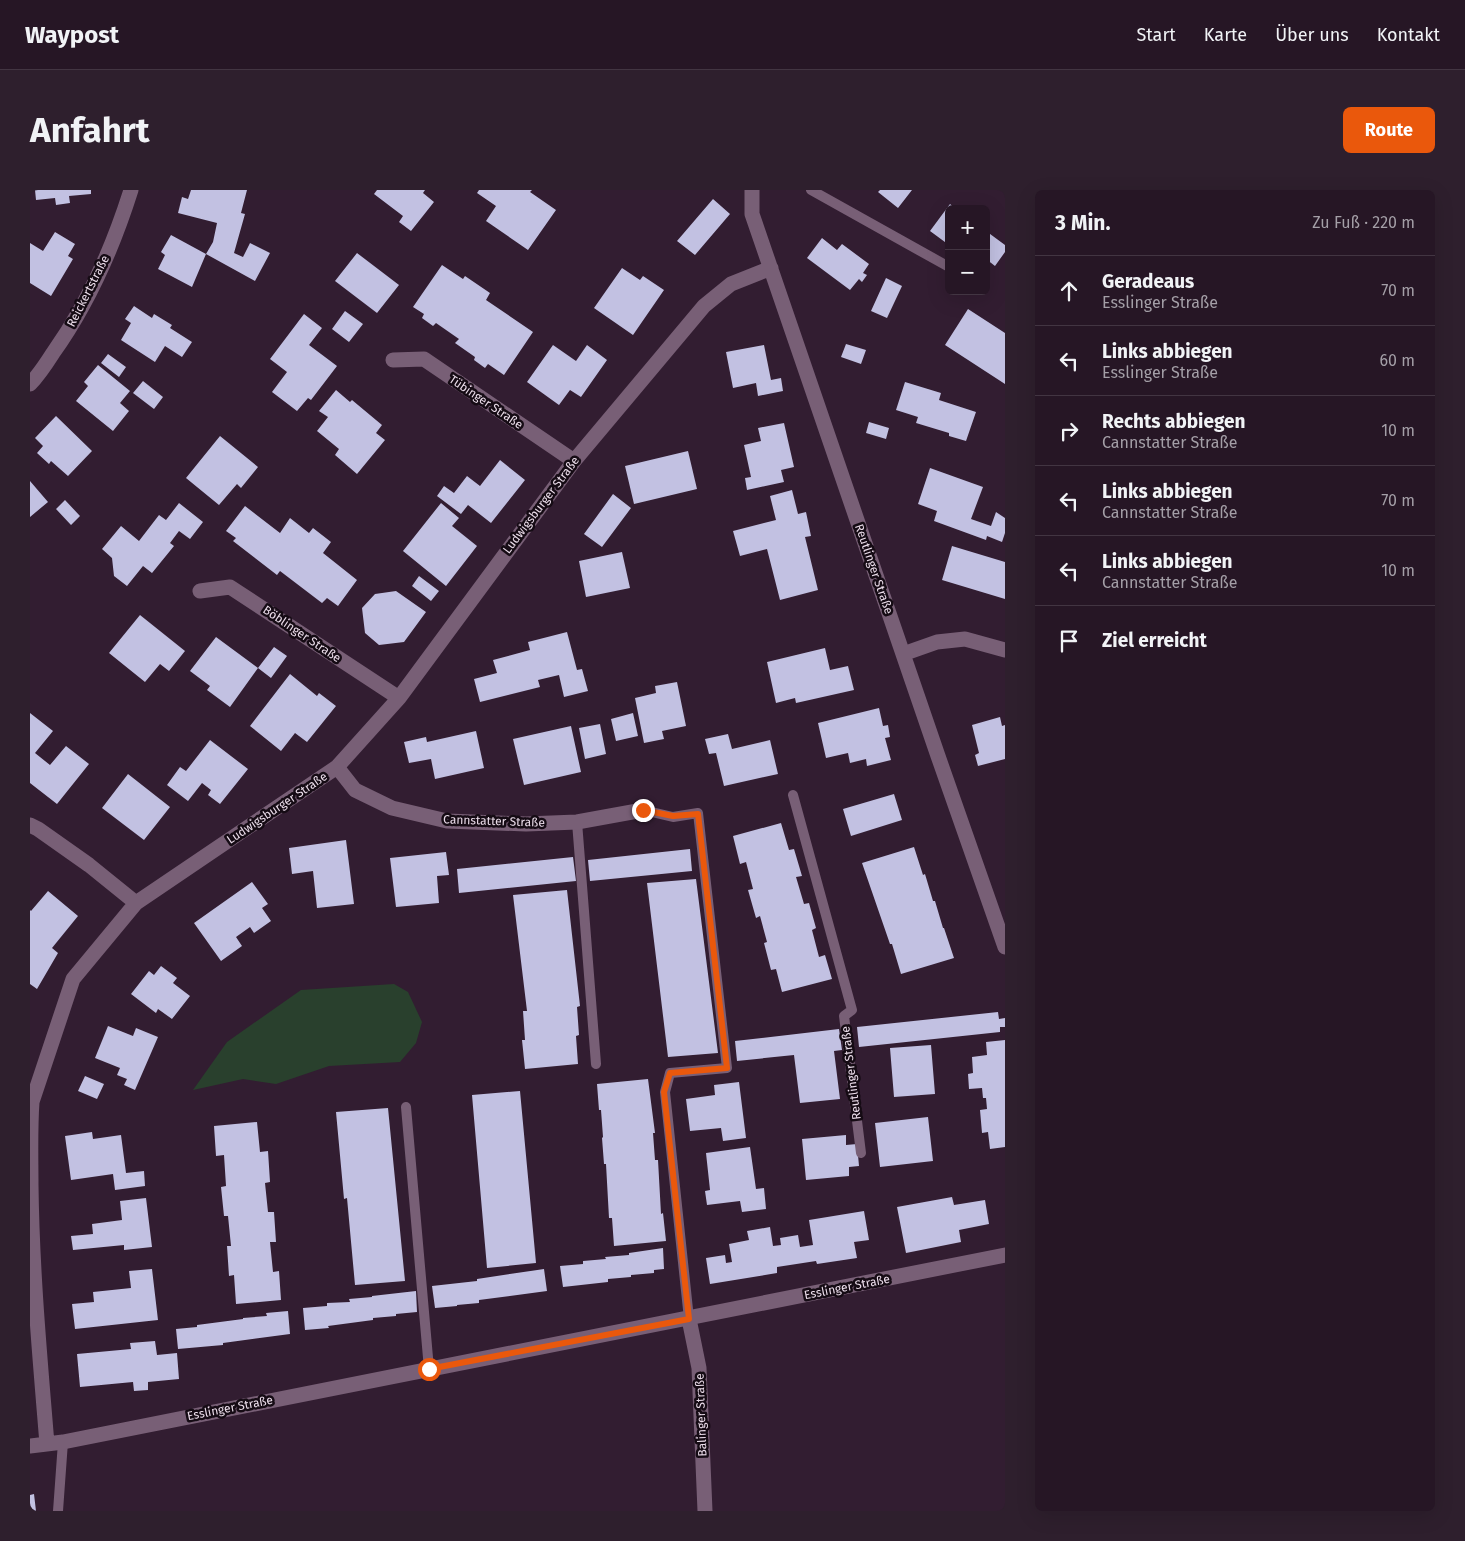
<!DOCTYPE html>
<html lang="de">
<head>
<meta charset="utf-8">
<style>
  :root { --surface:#261625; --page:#2e1f2d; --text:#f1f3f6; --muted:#a49fa7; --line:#423542; --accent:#ea580c }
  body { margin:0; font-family:"Fira Sans",sans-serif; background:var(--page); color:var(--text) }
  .controls { position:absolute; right:15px; top:15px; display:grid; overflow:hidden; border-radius:8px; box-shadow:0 5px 20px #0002 }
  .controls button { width:45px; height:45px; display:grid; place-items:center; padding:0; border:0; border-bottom:1px solid var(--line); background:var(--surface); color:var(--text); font:25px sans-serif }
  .stop { position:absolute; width:15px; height:15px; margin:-11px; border:4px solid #ea580c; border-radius:50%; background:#fff }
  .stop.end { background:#ea580c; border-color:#fff; box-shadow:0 1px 5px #0008 }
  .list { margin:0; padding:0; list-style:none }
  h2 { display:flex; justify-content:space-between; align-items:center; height:65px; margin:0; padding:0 20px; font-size:21px }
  h2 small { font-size:16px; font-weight:400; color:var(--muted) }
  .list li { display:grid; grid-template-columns:32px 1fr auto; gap:15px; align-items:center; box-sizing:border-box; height:70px; padding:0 20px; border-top:1px solid var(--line) }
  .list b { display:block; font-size:19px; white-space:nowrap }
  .list p { margin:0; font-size:16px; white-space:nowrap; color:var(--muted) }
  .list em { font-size:16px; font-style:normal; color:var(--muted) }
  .icon { flex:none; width:28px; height:28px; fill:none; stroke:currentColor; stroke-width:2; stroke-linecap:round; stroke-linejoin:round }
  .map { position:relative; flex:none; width:975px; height:1321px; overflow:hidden; border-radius:8px }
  header { display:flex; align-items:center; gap:30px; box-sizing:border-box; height:70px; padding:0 25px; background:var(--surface); border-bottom:1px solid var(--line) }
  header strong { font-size:24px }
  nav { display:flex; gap:28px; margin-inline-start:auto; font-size:18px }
  .intro { display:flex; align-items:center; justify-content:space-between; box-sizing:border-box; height:120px; padding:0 30px }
  h1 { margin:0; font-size:35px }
  .button { padding:12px 22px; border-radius:8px; background:var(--accent); color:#fff; font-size:18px; font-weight:700 }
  main { display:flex; gap:30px; padding:0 30px }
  aside { flex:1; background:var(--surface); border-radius:8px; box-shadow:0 5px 20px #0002 }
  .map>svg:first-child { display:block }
  .green { fill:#29402d }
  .building { fill:#c2c1e2 }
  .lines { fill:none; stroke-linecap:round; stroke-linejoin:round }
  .lane { stroke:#785f76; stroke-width:10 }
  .street { stroke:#785f76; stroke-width:15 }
  .route { stroke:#ea580c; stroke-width:6 }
  .labels { text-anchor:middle; stroke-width:5; stroke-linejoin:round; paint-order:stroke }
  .street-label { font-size:12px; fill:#ecdeeb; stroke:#150b14 }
</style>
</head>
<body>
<header>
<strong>Waypost</strong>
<nav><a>Start</a><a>Karte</a><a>Über uns</a><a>Kontakt</a></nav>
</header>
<div class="intro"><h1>Anfahrt</h1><a class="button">Route</a></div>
<main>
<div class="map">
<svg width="975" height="1321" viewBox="0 0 975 1321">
  <rect width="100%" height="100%" fill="#321d31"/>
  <path class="green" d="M 364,794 L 378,802 L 392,832 L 386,853 L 370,872 L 299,876 L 246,894 L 213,889 L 163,900 L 197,852 L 271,800 Z"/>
  <path class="building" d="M 5,0 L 61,0 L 61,4 L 39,6 L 40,13 L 26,15 L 25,8 L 6,10 Z
    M 161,0 L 217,0 L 211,23 L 215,24 L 204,63 L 213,67 L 220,53 L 240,63 L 225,91 L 176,64 L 183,52 L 187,33 L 148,23 L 152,7 L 158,9 Z
    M 347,0 L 395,0 L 393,3 L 404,12 L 381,41 L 369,32 L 373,26 L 344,4 Z
    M 449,0 L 502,0 L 500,2 L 526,20 L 498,60 L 456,31 L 466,16 L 447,3 Z
    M 850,0 L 882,0 L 868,18 L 848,2 Z
    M 683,9 L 700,24 L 665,65 L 647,51 Z
    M 920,14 L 926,19 L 919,19 L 919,55 L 900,41 Z
    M 956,41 L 975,55 L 975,62 L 965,76 L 956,69 Z
    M 25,42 L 45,54 L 38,66 L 43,69 L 21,106 L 0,93 L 0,53 L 13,61 Z
    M 141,45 L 176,64 L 162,97 L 128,79 L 135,65 L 131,62 Z
    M 792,48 L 807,60 L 812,54 L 839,74 L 833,83 L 837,85 L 832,92 L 829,89 L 820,100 L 777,68 Z
    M 327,63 L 369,95 L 347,123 L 305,91 Z
    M 412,75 L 433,89 L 435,86 L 460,103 L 456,110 L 503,142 L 474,185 L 458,174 L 455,178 L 444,170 L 445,167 L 425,153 L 429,149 L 406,133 L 403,136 L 392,128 L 394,124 L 383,117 Z
    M 592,78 L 610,90 L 613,86 L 634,100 L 603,145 L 564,118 Z
    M 856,88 L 872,96 L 857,128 L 841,121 Z
    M 104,116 L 122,128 L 124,124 L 142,135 L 140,138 L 162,152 L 152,167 L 135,156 L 125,172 L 91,150 L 101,133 L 95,129 Z
    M 938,119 L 975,143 L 975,194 L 915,155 Z
    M 315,121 L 333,134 L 319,152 L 302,139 Z
    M 274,124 L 292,138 L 279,155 L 307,176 L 281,210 L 278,208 L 267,221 L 242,202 L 257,182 L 240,169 Z
    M 816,154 L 836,160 L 831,174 L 811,167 Z
    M 523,155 L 546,171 L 557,155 L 577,170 L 551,207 L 540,200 L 529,215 L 497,192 Z
    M 734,155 L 741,190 L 751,188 L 753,201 L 728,206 L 726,193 L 703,198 L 696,162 Z
    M 78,164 L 96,177 L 89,187 L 71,173 Z
    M 68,175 L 100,201 L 90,213 L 99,221 L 83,241 L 46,211 L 58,196 L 54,192 Z
    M 113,191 L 133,207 L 124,219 L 103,203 Z
    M 875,192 L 911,203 L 909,210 L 946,222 L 936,251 L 919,246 L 919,243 L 886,233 L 888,227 L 866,220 Z
    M 306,200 L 320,212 L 322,210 L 352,235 L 346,243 L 355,250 L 327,284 L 305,265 L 309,259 L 287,241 L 298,227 L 289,221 Z
    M 26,226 L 62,261 L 38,286 L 21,271 L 19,274 L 7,263 L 13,256 L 5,248 Z
    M 839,232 L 859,238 L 856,249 L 836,243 Z
    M 754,233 L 764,277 L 751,280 L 754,292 L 717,300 L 715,288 L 721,287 L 714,255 L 731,251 L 728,238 Z
    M 190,246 L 228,277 L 211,298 L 207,294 L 189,315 L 156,288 Z
    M 658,261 L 667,299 L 604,314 L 595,276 Z
    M 470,270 L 495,290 L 461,333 L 438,315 L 431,324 L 407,306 L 414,296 L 424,303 L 437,286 L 450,296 Z
    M 900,278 L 953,297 L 941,329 L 961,336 L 966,322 L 975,328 L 975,343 L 972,352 L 957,346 L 956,350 L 904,331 L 907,321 L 888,314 Z
    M 0,291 L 18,312 L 0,327 Z
    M 762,300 L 768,324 L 776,322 L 781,346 L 775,347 L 788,400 L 750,410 L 737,359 L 710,366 L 703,341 L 746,330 L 740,306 Z
    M 583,304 L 601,318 L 572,357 L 554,344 Z
    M 35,310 L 50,326 L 41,335 L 26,319 Z
    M 149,313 L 173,332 L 160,349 L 149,341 L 140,353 L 144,356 L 122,383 L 113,376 L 97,396 L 84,386 L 82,368 L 72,359 L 91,336 L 109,351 L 129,325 L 136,330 Z
    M 411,313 L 429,328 L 422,336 L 447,356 L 416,396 L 373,361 Z
    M 215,316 L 250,343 L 260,328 L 279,343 L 283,338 L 301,352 L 293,363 L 327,390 L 308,416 L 297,408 L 292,413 L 250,381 L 247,385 L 203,351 L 206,348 L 196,341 Z
    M 922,356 L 975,372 L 975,409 L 912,390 Z
    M 592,362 L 600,398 L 556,407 L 549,371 Z
    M 389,386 L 409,401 L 401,411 L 382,396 Z
    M 366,401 L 396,422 L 374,452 L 349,455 L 335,443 L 332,418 L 345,404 Z
    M 110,425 L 155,461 L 139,481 L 130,474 L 115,492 L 79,463 Z
    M 537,442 L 547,480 L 552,479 L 558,501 L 534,507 L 529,485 L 508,490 L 510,497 L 450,512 L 444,489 L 467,483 L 463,470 L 500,460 L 498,452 Z
    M 186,447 L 228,478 L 200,517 L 177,500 L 180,496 L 160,481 Z
    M 244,457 L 257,466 L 241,488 L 228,478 Z
    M 795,458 L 800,480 L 818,476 L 824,500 L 766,513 L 765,508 L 746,513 L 737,472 Z
    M 260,484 L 287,506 L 289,503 L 306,516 L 277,552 L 265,543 L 251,561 L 220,536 Z
    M 647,492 L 656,536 L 632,541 L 634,549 L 614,553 L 605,508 L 626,503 L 625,496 Z
    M 849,518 L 853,536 L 858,535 L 860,547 L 855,548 L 861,570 L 837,576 L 836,569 L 820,573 L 818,563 L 796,568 L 788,533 Z
    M 0,523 L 23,541 L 5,563 L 20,575 L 36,556 L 59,574 L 27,614 L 0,593 Z
    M 603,523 L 608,546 L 586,551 L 581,529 Z
    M 970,527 L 972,536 L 975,535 L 975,569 L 948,576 L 945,565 L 949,563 L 942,535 Z
    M 570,534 L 576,564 L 555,569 L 549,538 Z
    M 541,536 L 551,582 L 494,595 L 483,549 Z
    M 446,541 L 454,578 L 405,589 L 401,569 L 379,573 L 374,552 L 396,547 L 397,552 Z
    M 698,544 L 702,559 L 740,550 L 748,584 L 694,596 L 686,563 L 679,564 L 675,549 Z
    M 180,550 L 218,579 L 190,614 L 178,605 L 181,600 L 172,593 L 158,611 L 137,595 L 150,577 L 156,581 Z
    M 98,584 L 140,617 L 114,650 L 72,618 Z
    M 864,604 L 872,630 L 821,646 L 813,619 Z
    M 751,633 L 759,660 L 764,659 L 772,686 L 766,687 L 774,714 L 779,713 L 786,738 L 782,740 L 789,767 L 795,765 L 802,789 L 752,802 L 746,779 L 741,780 L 734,753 L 737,752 L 730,726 L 726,728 L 718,700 L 723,699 L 716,672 L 710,674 L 703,646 Z
    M 316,650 L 324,714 L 287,718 L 283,681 L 262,684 L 259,658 Z
    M 884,657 L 893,685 L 895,684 L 903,711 L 905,711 L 913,738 L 914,738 L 924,768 L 871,784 L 862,754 L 860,754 L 832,673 Z
    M 660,659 L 662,681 L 560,691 L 558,670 Z
    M 416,662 L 419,685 L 407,686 L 409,713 L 366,717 L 360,668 Z
    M 543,667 L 546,691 L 429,703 L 427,679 Z
    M 666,689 L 688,863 L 638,867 L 617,693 Z
    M 222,692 L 238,714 L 232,718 L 241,731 L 224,743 L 220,737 L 206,747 L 212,756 L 191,771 L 164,733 Z
    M 537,700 L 550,816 L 547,817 L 549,845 L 546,846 L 548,874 L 495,879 L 492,850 L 495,850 L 493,821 L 497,821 L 483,705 Z
    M 18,701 L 48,726 L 22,758 L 28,763 L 7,799 L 0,794 L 0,720 L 1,721 Z
    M 131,776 L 147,788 L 143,793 L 160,806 L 142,829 L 128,819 L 126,823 L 101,804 L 119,781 L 124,785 Z
    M 968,822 L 969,829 L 975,828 L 975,837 L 970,837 L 970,842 L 829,857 L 827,837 Z
    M 78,836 L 103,846 L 106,838 L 128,847 L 105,900 L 94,895 L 97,889 L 87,885 L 90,878 L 65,868 Z
    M 809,839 L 812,860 L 804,861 L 810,909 L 770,913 L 764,865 L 707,871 L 705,851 Z
    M 975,850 L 975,957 L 960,959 L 958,942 L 952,943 L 950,920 L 957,919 L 956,908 L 953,908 L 952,898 L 939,899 L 938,884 L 943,883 L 942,867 L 957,865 L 956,852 Z
    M 901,855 L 905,904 L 864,907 L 860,858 Z
    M 55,886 L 74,894 L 67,909 L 48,901 Z
    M 618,889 L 625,943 L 623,943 L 625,970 L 628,970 L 631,1024 L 633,1023 L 636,1051 L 584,1056 L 582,1028 L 579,1028 L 576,974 L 574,974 L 572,948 L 573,947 L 571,920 L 569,920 L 567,894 Z
    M 709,892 L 716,948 L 693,951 L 691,938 L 660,941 L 656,909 L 685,905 L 684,895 Z
    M 490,901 L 506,1073 L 457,1078 L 442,905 Z
    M 358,918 L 375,1091 L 325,1095 L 317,1008 L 314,1009 L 306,922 Z
    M 898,927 L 903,971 L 850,977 L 845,933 Z
    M 227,932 L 230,962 L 238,961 L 240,992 L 235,993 L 238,1022 L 244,1022 L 246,1052 L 240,1052 L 243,1082 L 249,1081 L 251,1110 L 206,1114 L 204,1085 L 199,1086 L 197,1056 L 201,1056 L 198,1026 L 194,1026 L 191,997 L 196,996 L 194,965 L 186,966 L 184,936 Z
    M 62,942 L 63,949 L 91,945 L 96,983 L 114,981 L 115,996 L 85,1000 L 83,984 L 41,990 L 35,946 Z
    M 816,945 L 816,955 L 827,954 L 829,976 L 819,977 L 819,986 L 776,990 L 772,949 Z
    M 720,957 L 726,999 L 734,998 L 736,1019 L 712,1022 L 710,1011 L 677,1015 L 675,1001 L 680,1000 L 676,963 Z
    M 922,1007 L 924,1015 L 955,1010 L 959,1034 L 929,1040 L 931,1052 L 876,1063 L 867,1017 Z
    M 116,1008 L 122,1057 L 94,1060 L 94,1055 L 43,1060 L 41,1046 L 63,1044 L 62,1034 L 92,1030 L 90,1011 Z
    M 834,1021 L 839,1050 L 824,1052 L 827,1068 L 787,1074 L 786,1071 L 747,1077 L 747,1083 L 680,1094 L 676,1068 L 695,1065 L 696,1073 L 702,1072 L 699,1054 L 719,1050 L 717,1041 L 740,1037 L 743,1056 L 751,1055 L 750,1048 L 768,1045 L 770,1057 L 783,1055 L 779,1030 Z
    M 633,1058 L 634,1079 L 624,1080 L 624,1083 L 601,1085 L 601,1087 L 578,1089 L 578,1092 L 533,1097 L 530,1076 L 553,1074 L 553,1071 L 576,1069 L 575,1067 L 599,1065 L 599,1063 Z
    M 122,1079 L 128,1130 L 45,1139 L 42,1114 L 64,1112 L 63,1102 L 101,1098 L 99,1081 Z
    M 514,1079 L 517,1101 L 449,1110 L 449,1113 L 427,1115 L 427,1116 L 405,1118 L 402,1096 L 447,1091 L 447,1089 Z
    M 386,1101 L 387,1122 L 366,1124 L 366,1126 L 343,1128 L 343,1130 L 298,1136 L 299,1138 L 275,1140 L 273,1118 L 297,1116 L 297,1113 L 320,1112 L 319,1109 L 342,1107 L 342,1106 Z
    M 258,1121 L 260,1144 L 193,1153 L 193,1155 L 148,1159 L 146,1139 L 167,1137 L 167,1135 L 213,1129 L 213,1128 L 237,1126 L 236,1123 Z
    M 125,1151 L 127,1165 L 147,1163 L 149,1189 L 118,1192 L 118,1200 L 104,1201 L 103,1192 L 50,1197 L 47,1164 L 101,1159 L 100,1153 Z
    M 4,1304 L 6,1321 L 0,1321 L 0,1305 Z"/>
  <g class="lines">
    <path class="lane" d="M 781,0 L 919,77
      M 763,605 L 822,820 L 814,826 L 831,963
      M 613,620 L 643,627 L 668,623 L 697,878 L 640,883 L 635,902 L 659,1129
      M 547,632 L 566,874
      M 376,917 L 399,1179
      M 28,1321 L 33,1252"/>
    <path class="street" d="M 722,0 L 722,24 L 908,566 L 975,757
      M 363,170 L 394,169 L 544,271
      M 0,194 C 9,185 16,174 23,163 C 58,114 83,57 101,0
      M 170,401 L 200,397 L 369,508
      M 873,464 L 907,452 L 935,449 L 975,460
      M 307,577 L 325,600 L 362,618 L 417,631 L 496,634 L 547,632 L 613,620
      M 0,635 L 8,639 L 59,675 L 106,713
      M 659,1129 L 669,1178 L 675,1321
      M 17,1254 C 10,1168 2,1082 1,995 C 1,968 0,940 2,912 L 43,789 L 106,713 L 307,577 L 369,508 L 544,271 L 674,116 L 701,94 L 741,78
      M 0,1256 L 33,1252 L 975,1065"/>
  </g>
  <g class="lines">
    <path class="route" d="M 399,1179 L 659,1129 L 634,902 L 640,883 L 697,878 L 668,624 L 643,626 L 613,620"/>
  </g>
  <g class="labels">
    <g class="street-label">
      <text transform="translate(58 101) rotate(-63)" y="4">Reickertstraße</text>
      <text transform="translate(456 212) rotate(34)" y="4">Tübinger Straße</text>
      <text transform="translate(511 315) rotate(-53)" y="4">Ludwigsburger Straße</text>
      <text transform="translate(844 379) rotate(71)" y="4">Reutlinger Straße</text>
      <text transform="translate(272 444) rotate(34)" y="4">Böblinger Straße</text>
      <text transform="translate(247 618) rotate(-34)" y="4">Ludwigsburger Straße</text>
      <text transform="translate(464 631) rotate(2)" y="4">Cannstatter Straße</text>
      <text transform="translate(821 883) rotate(-97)" y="4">Reutlinger Straße</text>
      <text transform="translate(817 1097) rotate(-11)" y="4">Esslinger Straße</text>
      <text transform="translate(200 1218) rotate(-11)" y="4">Esslinger Straße</text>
      <text transform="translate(671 1225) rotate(-92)" y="4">Balinger Straße</text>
    </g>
  </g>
</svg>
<div class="controls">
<button>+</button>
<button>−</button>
</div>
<div class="stop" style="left:399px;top:1179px"></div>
<div class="stop end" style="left:613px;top:620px"></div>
</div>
<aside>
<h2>3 Min.<small>Zu Fuß · 220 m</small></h2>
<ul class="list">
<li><svg class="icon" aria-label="ahead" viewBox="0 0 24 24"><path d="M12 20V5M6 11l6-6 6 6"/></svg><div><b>Geradeaus</b><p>Esslinger Straße</p></div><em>70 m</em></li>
<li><svg class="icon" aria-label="left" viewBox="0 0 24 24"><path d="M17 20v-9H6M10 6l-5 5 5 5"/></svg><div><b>Links abbiegen</b><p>Esslinger Straße</p></div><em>60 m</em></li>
<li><svg class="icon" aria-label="right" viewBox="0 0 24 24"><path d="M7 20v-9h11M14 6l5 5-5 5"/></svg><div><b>Rechts abbiegen</b><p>Cannstatter Straße</p></div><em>10 m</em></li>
<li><svg class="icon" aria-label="left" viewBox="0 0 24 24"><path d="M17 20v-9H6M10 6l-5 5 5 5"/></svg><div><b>Links abbiegen</b><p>Cannstatter Straße</p></div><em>70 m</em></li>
<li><svg class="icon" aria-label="left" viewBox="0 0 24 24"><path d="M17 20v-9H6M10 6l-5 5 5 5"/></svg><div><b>Links abbiegen</b><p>Cannstatter Straße</p></div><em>10 m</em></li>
<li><svg class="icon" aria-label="arrive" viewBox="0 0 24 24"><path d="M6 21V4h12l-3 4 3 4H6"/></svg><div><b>Ziel erreicht</b></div></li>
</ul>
</aside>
</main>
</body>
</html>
